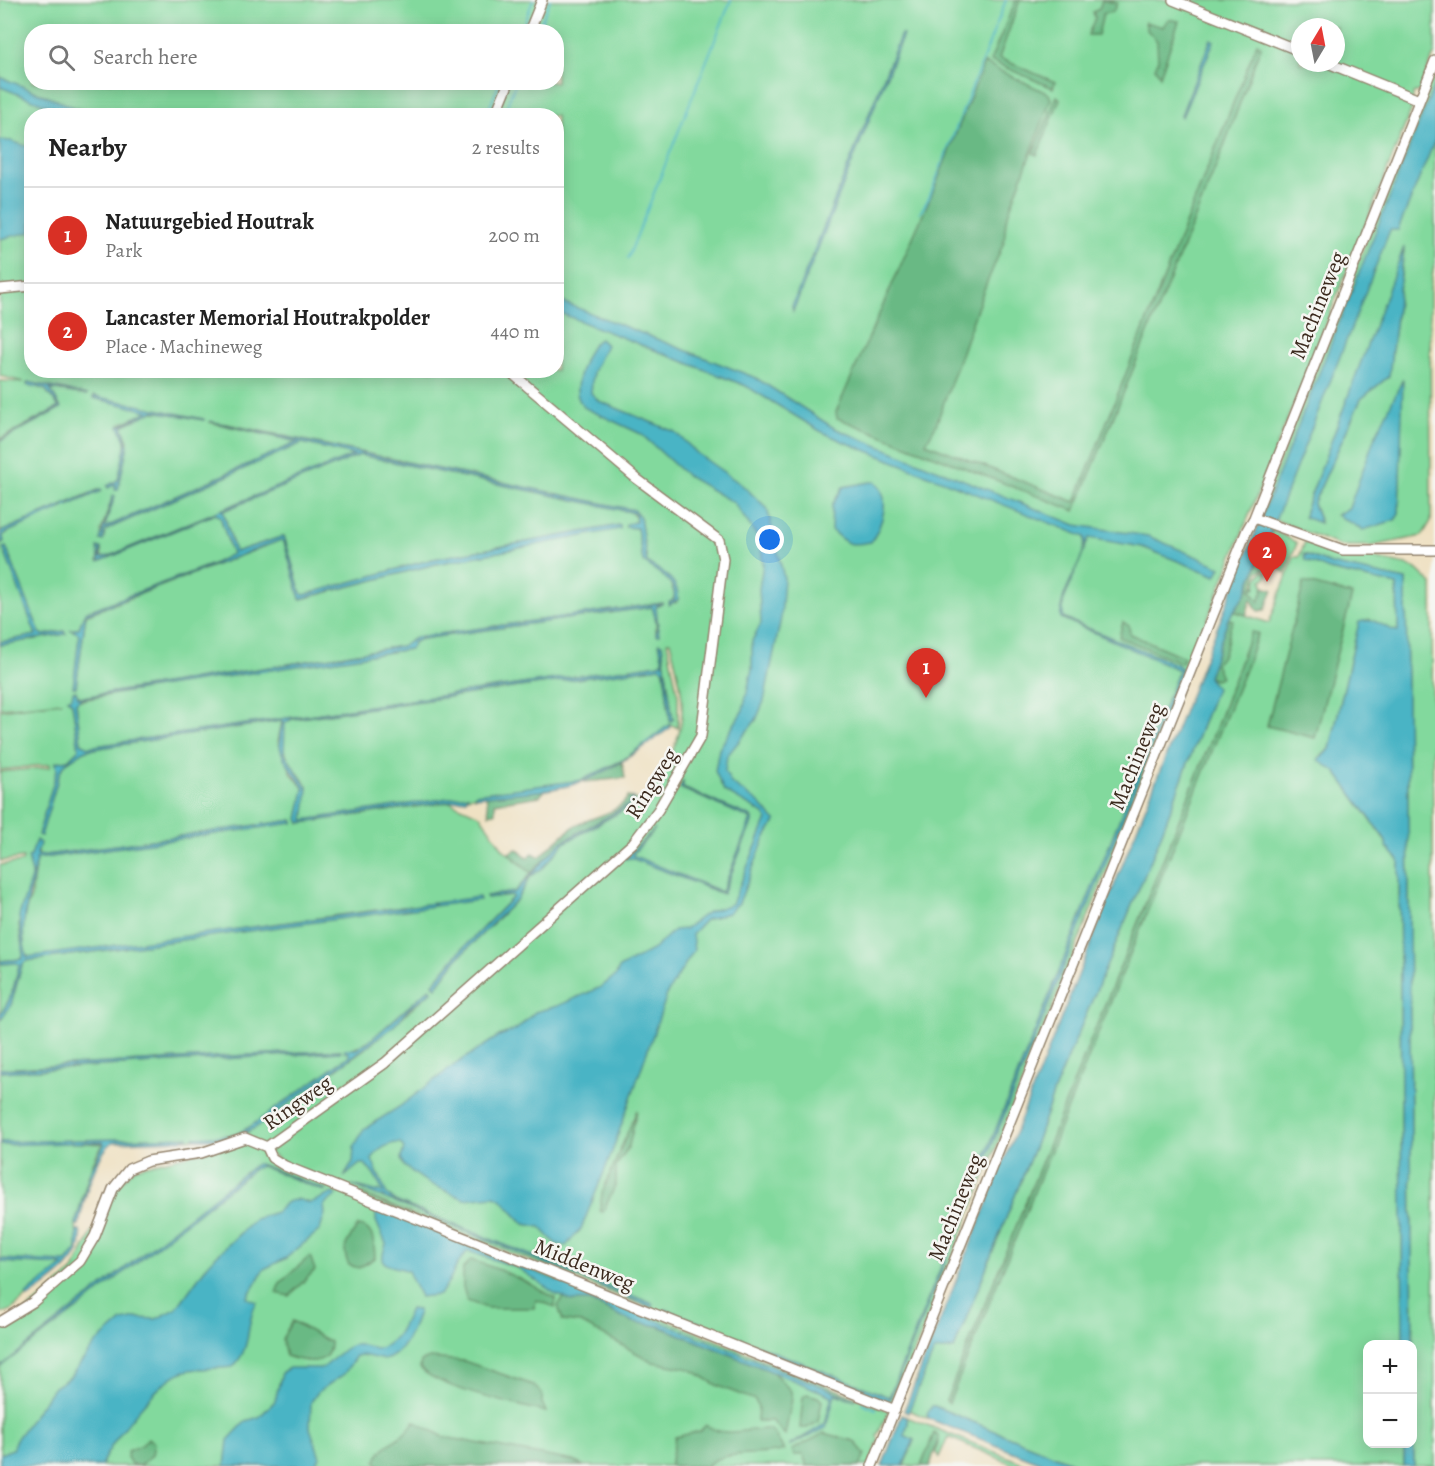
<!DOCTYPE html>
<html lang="en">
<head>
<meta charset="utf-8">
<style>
  :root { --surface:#fff; --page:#f6f6f6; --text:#222; --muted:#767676; --line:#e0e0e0; --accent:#d93025 }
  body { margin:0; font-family:Alegreya,serif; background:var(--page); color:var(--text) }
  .controls { position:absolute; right:18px; bottom:18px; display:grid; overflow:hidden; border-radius:12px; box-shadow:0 3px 15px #0003 }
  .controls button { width:54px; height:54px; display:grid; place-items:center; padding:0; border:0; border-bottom:2px solid var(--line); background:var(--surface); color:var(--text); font:30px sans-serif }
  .compass { position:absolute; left:1291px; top:18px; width:54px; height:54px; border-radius:50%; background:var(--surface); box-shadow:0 3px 15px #0003; rotate:10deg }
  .you { position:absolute; left:770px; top:540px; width:21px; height:21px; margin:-15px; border:4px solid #fff; border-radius:50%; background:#1a73e8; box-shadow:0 0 0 9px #1a73e833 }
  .badge { display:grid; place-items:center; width:39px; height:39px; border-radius:50%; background:var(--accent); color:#fff; font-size:20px; font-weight:700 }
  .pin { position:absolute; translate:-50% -50px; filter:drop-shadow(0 2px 3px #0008) }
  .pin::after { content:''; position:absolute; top:32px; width:21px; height:18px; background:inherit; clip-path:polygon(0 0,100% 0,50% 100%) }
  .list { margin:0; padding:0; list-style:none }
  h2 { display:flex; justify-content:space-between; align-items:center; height:78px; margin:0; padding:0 24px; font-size:26px }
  h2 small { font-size:20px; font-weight:400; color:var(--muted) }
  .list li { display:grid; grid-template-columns:39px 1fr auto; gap:18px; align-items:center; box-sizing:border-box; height:96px; padding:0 24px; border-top:2px solid var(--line) }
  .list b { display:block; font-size:22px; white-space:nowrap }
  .list p { margin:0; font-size:20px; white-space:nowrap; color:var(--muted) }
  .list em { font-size:20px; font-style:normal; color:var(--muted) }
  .icon { flex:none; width:33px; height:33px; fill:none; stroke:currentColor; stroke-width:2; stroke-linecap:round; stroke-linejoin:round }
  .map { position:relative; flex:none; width:1435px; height:1466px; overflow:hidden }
  .search { position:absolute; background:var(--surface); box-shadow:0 3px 15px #0003; left:24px; top:24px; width:540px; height:66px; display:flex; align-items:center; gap:15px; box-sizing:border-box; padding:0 21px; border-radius:24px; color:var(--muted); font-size:22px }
  .panel { position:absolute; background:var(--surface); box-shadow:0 3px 15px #0003; left:24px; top:108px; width:540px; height:270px; border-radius:24px }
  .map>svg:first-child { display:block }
  .green { fill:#82d99d; stroke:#5e825e; stroke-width:1.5; fill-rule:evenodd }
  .forest { fill:#69b984; stroke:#527251; stroke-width:1.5 }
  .water { fill:#48b4c5; stroke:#426f72; stroke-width:1.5 }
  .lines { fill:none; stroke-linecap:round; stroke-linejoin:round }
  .stream { stroke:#48b4c5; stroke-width:2 }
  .minor-casing { stroke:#958670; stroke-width:12 }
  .minor { stroke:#fff; stroke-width:9 }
  .labels { text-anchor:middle; stroke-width:5; stroke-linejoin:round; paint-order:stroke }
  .street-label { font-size:22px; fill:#3b2a1e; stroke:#f6f6f2 }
</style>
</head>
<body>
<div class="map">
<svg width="1435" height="1466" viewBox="0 0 1435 1466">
  <rect width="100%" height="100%" fill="#f6f6f2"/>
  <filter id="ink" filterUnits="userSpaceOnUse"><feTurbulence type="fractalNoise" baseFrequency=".0167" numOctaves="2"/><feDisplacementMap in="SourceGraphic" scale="12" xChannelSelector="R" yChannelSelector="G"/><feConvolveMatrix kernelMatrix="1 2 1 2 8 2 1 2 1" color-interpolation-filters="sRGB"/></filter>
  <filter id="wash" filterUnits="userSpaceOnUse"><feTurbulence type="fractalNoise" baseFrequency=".008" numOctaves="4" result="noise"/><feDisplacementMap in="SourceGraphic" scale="24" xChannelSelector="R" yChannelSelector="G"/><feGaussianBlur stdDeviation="1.35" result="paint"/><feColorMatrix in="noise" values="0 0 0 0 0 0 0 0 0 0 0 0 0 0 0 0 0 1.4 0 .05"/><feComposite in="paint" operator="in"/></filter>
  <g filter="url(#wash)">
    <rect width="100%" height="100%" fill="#efe1c3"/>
    <path class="green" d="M 0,0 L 1435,0 L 1435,52 L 1419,91 L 1413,94 L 1412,108 L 893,1405 L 284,1163 L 244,1135 L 370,1045 L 432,991 L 430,988 L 372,1039 L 348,1052 L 349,1056 L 264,1119 L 235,1135 L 189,1139 L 0,1142 L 0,1072 L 339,1052 L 340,1050 L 0,1069 L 0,1021 L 11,1005 L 22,965 L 26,961 L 480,899 L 376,910 L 31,958 L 25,954 L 22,919 L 31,897 L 36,859 L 294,822 L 293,820 L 39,856 L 36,841 L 30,861 L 32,874 L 19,925 L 23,955 L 22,959 L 0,961 L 0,865 L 22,862 L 23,858 L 0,861 L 0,772 L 50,767 L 50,764 L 0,770 L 0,710 L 62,702 L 0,708 L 0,645 L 65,634 L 63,631 L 44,635 L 40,633 L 6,547 L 36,635 L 0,642 L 0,541 L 1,543 L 3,535 L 10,531 L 100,489 L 0,532 L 0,441 L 61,408 L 50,389 L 87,395 L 28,382 L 27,385 L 45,389 L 59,407 L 0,439 L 0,381 L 24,382 L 0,376 ZM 1300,27 L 1336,27 L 1336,63 L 1300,63 ZM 32,32 L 556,32 L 556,82 L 32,82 ZM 32,116 L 556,116 L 556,370 L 32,370 ZM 94,396 L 174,413 L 151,412 L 122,426 L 128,441 L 117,490 L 116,484 L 108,486 L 118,480 C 121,469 126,455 125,442 C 125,435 119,432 120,424 L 149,411 L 94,398 ZM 209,422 L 227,424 L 634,510 L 640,517 L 647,562 C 662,574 682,580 676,603 L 672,601 L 675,595 L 669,580 L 643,561 L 637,528 L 626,527 L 637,520 L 631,512 L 360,455 L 223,511 L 235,552 L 284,536 L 301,594 L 304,595 L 433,559 L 619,525 L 620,528 L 436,564 L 301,599 L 284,542 L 281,540 L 86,615 L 76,687 L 74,687 L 79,637 L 78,633 L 72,630 L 79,628 L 85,612 L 213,564 L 232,554 L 220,516 L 215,514 L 98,561 L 101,548 L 102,559 L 354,455 L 302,443 L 112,527 L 105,531 L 103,540 L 101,531 L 113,495 L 105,526 L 106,527 L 298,442 ZM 663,603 L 656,607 L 656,634 L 657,624 L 653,607 L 421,639 L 414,642 L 410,649 L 214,677 L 76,701 L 81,743 L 88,747 L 660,664 L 663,662 L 662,644 L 673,720 L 670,720 L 664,670 L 660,667 L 287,720 C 271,749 296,766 308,788 L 302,819 L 304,821 L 582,780 L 623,760 L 672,725 L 678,728 L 678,695 L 667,642 L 670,641 C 675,664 684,690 682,714 C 681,745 659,776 644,803 L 635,799 L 627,808 L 564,843 L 543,868 L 530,877 L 517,899 L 457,959 L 436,987 L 433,984 L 460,951 L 513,897 L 513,895 L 486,896 L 515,892 L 531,873 L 503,849 L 480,815 L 450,802 L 300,823 L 304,789 L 292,774 L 278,741 L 282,721 L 86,750 L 65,764 L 60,772 L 40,836 L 57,770 L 56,762 L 68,760 L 79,749 L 72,703 L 68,699 L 76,695 L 83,697 L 402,646 L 417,637 Z
      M 1435,67 L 1435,259 L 1430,289 L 1431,521 L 1422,536 L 1372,546 L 1340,546 L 1259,513 ZM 1404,250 L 1389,376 L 1361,399 L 1313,504 L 1320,522 L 1305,511 ZM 1402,381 L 1399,514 L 1337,515 L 1349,508 Z
      M 1273,530 L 1297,543 L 1285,573 L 1276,565 L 1268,563 L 1268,568 L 1258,571 L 1253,586 L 1249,588 L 1263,551 L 1280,556 L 1281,551 L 1266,544 Z
      M 1305,542 L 1337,554 L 1366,553 L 1377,559 L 1407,565 L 1416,569 L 1432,584 L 1435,1466 L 1414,1466 L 1406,580 L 1331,564 L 1305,554 L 1329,570 L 1397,585 L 1398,631 C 1386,629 1380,622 1368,619 L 1354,644 L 1330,749 L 1319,758 L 1336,772 L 1385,840 L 1387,847 L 1399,860 L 1403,1344 L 1368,1344 L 1368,1444 L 1404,1444 L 1404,1466 L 1080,1466 L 934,1406 L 927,1414 L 929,1419 L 909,1410 L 934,1350 L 954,1349 L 1034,1148 L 1054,1091 L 1158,843 L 1213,696 L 1208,677 L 1232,621 L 1228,619 L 1234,611 L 1269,623 L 1294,557 L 1299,557 ZM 1251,633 L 1258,634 L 946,1401 L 1216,728 Z
      M 1262,572 L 1267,572 L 1267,577 L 1262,580 L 1264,587 L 1259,602 L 1251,590 L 1256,587 L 1257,579 Z
      M 17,963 L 19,965 C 15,983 12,1000 0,1014 L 0,964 Z
      M 245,1141 L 264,1150 L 268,1157 L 889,1411 L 877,1436 L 879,1440 L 869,1466 L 0,1466 L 0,1325 L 26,1311 L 72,1272 L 114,1190 L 135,1168 Z
      M 63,1142 L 104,1144 C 91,1157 82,1199 77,1218 C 73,1234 86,1255 64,1263 L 0,1259 L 0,1145 Z
      M 0,1262 L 62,1264 L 64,1266 L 11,1310 L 0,1314 Z
      M 907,1417 L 1030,1466 L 1017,1466 L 948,1437 L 939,1457 L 936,1453 L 939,1437 L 935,1433 L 921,1466 L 904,1466 L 914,1440 L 904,1435 L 908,1424 Z"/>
    <path class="forest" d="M 1016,0 L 1020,0 L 999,58 L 1055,82 L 1053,88 L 990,61 Z
      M 1102,0 L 1117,3 L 1113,12 L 1103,14 L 1098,35 L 1088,35 L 1095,18 L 1093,12 L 1099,9 Z
      M 1168,19 L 1179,21 L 1160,76 L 1155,68 L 1158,61 L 1157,41 L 1147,30 L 1145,22 L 1163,27 Z
      M 1257,43 L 1261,46 L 1220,157 L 1075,511 L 837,418 L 836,412 L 935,187 L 984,63 L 1049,94 L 1051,99 L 1006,220 L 1004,242 L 983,292 L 936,425 L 926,443 L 1075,502 Z
      M 1057,96 L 1060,99 L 1037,155 L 1033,153 Z
      M 1304,582 L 1352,595 L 1315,738 L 1267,726 Z
      M 1255,585 L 1256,587 L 1251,590 L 1259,602 L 1264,587 L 1273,590 L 1265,610 L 1258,611 L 1251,599 L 1246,615 L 1234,611 L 1249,588 Z
      M 1228,619 L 1233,620 C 1225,636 1231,650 1215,664 L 1221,677 L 1214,680 L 1208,677 Z
      M 1123,622 L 1129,626 L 1130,634 L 1184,657 L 1182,663 L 1119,637 Z
      M 1251,632 L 1258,633 L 1248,662 L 949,1403 L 946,1401 L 1216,728 Z
      M 622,762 L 625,778 L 585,782 L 585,780 Z
      M 547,788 L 540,796 L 495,803 L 495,813 L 489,814 L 486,796 Z
      M 628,797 L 633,798 L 627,806 L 560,843 L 531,873 L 509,853 L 517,849 L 527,858 L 533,853 L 540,857 C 551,846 561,835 575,826 C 592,816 618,814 628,797 Z
      M 637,1110 L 629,1146 L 616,1166 L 616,1184 L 603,1212 L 600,1211 L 602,1193 Z
      M 358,1226 C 375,1227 374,1245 375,1258 L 359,1268 L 349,1265 C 340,1248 348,1240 358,1226 Z
      M 310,1256 L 315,1270 L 289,1296 L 276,1293 L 280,1283 Z
      M 471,1260 C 502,1269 528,1282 555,1298 L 555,1307 L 536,1300 L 534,1308 L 487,1308 L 467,1301 L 463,1287 L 463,1268 Z
      M 563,1297 L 590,1301 L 633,1322 L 659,1326 L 772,1371 L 791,1391 L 792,1399 L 785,1435 L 772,1421 L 757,1421 L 758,1407 L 755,1400 L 718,1386 L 690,1369 L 653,1362 L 581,1323 L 563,1321 L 558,1306 Z
      M 292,1321 L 330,1342 C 331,1369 301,1361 286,1356 L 282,1339 Z
      M 430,1358 L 464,1361 L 533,1385 L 542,1393 L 542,1403 L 546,1412 C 518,1405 439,1389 420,1368 L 421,1361 Z
      M 807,1394 L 818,1397 L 822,1401 L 818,1422 L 807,1428 L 800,1428 L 803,1397 Z
      M 414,1421 L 444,1437 L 573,1461 L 584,1466 L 380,1466 L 376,1461 C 383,1440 406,1440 414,1421 Z
      M 706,1425 C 725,1439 747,1428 769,1429 L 774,1433 L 784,1450 C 761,1458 726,1448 706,1466 L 670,1466 L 675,1437 L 700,1431 Z
      M 824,1433 L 854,1441 L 865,1454 L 860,1466 L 807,1466 L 803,1455 L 794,1455 L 792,1450 Z
      M 934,1433 L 939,1437 L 930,1466 L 921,1466 Z
      M 148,1438 L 154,1443 L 152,1455 L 140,1466 L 131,1464 L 127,1457 L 128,1451 L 142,1445 Z"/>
    <path class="water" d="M 901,34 L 903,35 L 793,311 L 792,306 Z
      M 1211,39 L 1214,41 L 1182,117 L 1181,115 Z
      M 0,77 L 93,115 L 71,115 L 0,87 Z
      M 1435,83 L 1435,140 L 1398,230 L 1390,230 L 1266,544 L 1281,551 L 1285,557 L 1263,551 L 1245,595 L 1228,619 L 1208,677 L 1216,688 L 1213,696 L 1158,843 L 1054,1091 L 1034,1148 L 954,1349 L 934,1351 L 908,1413 L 904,1411 Z
      M 0,140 L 11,141 L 32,148 L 31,232 L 0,239 Z
      M 1404,247 L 1389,376 L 1361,399 L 1313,504 L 1320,523 L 1304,517 L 1305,511 Z
      M 557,300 L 756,378 L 834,428 L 1076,525 L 1148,536 L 1221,567 L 1216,576 L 1142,547 L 1089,538 L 1063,602 L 1063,618 L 1178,665 L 1183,670 L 889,1402 L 664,1311 L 665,1309 L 889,1397 L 1179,670 L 1061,618 C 1058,589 1086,565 1085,537 L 842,441 L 820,431 L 746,386 L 557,312 Z
      M 600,339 L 606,345 L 593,372 L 591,393 L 599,401 L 675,432 L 698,454 L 742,485 L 767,508 L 784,578 L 781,618 L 764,701 L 756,720 L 727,756 L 725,771 L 731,783 L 758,802 L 776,821 L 764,840 L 739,903 L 728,913 L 705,920 L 692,934 L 694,950 L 668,992 L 612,1152 L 581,1229 L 566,1246 L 556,1244 L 540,1227 L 524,1224 L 501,1199 L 494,1196 L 464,1199 L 428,1183 L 404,1166 L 401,1159 L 404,1148 L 400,1143 C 390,1142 376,1150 372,1160 L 387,1194 L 395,1201 L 653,1304 L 652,1307 L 352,1185 L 383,1193 L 377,1179 L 365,1164 L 360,1164 L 344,1177 L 353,1162 L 354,1147 L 364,1129 L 399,1107 L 457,1063 L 499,1036 L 517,1029 L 535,1012 L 557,1006 L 601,987 L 616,975 L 619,968 L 654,949 L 674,930 L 685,929 L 708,912 L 732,904 L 767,819 L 764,814 L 724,791 L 715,771 L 719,749 L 743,710 L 752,669 L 752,641 L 761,623 L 759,589 L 763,564 L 760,540 L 734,503 L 687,476 L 641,434 L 585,408 C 580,402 577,398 577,391 C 577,377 587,345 600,339 Z
      M 1403,379 L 1399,514 L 1395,520 L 1363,530 L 1337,515 L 1349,508 L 1374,439 Z
      M 28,382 L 88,395 L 50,389 L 61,408 L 0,441 L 59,407 L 45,389 L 27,385 Z
      M 94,396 L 204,419 L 204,420 L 154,411 L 125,424 L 122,426 L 128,445 L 118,490 L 115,490 L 116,484 L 108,488 L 107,486 L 118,480 L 126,443 L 119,426 L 148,411 L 93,398 Z
      M 209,421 L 634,510 L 640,517 L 647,562 C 661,572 680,579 678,600 L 669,605 L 669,602 L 674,600 C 678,579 655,573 643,561 L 637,528 L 626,527 L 626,524 L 636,522 L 635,514 L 631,512 L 360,455 L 223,511 L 235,552 L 284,536 L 301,593 L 304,595 L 433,559 L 620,525 L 620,529 L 436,564 L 300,599 L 284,542 L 281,540 L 86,614 L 76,687 L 73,687 L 79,637 L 78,633 L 71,630 L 79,628 L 85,612 L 213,564 L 232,554 L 220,516 L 215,514 L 99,562 L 98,547 L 101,548 L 100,558 L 109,556 L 354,455 L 302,443 L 112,527 L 105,531 L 103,541 L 100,540 L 113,495 L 115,496 L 105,526 L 106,527 L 298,442 Z
      M 870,482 L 875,482 C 893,497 881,527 871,542 C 847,546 848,545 831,530 L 832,505 L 843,487 Z
      M 101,489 L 102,491 L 10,531 L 3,535 L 4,542 L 1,543 L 0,532 Z
      M 6,547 L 40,633 L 44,635 L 64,631 L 66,634 L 0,645 L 0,642 L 36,635 L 3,548 Z
      M 1304,554 L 1331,564 L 1406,580 L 1414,1466 L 1404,1466 L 1404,1444 L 1412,1444 L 1412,1344 L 1403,1344 L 1399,860 L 1387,847 L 1385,839 L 1336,772 L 1318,760 L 1330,749 L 1359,622 C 1377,616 1383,629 1398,631 L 1397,585 L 1329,570 L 1305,560 Z
      M 663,603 L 656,607 L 659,635 L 656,635 L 657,624 L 652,607 L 421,639 L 414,642 L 410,649 L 80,699 L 76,703 L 81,743 L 88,747 L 659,664 L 663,662 L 659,643 L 662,644 L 673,720 L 670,721 L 664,670 L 660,667 L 292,719 L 285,723 L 284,753 L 308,789 L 304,820 L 468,795 L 466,799 L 300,823 L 298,819 L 304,789 C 290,763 272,756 283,722 L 280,721 L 86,750 L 65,764 L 60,772 L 41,836 L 38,835 L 57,770 L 56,762 L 68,760 L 79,749 L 72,703 L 68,699 L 72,697 L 73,691 L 76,691 L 78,697 L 83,697 L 402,646 L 417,637 Z
      M 670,724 L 670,728 C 643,748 616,768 584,781 C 551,793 510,793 475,797 L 475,794 L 582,780 L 623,760 Z
      M 683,780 L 683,788 L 750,816 L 753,820 L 723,894 L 631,858 L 624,859 L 655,829 L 633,854 L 634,856 L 722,892 L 751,819 L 680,788 Z
      M 633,798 L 633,803 L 627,808 L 564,843 L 543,868 L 530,877 L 517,899 L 457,959 L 436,987 L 433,984 L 460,951 L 513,897 L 512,895 L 487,898 L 486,896 L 515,892 L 560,843 L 627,806 Z
      M 293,820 L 294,823 L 36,859 C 33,893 16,923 27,957 L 479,897 L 480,900 L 26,961 L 22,965 L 11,1005 L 0,1021 L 0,1014 C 12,1000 15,983 19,965 L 16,963 L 0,964 L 0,961 L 22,959 L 23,956 L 19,916 L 32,874 L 28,857 L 31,856 L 36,840 L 40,843 L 37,854 L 39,856 Z
      M 430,988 L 432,991 L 409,1009 L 393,1027 L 257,1127 L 231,1139 L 194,1139 L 194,1137 L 235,1135 L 248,1128 L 349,1056 L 348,1052 L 344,1052 L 345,1049 L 356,1049 L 372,1039 Z
      M 341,1050 L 340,1052 L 0,1072 L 0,1069 Z
      M 189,1137 L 181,1140 L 113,1142 C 95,1155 83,1203 79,1225 L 76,1225 L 77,1219 L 91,1170 L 104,1144 L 103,1142 L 0,1145 L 0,1142 Z
      M 256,1164 L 259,1164 L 327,1190 L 324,1191 L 261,1166 L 254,1169 L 84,1304 L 0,1367 Z
      M 333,1193 L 337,1195 L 324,1205 L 325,1214 L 320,1230 L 286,1258 L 264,1269 L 247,1298 L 257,1302 C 244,1324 254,1345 233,1367 C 218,1369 194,1367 182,1372 C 159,1380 109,1443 101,1466 L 0,1466 L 0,1454 L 13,1449 L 15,1441 L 54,1387 L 70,1377 L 95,1344 L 122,1321 L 136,1318 L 156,1319 L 176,1309 L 209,1263 L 255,1219 L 276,1212 L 287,1202 L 297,1199 L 310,1203 Z
      M 376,1208 L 856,1400 L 835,1394 L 826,1428 L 789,1446 L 825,1424 L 832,1396 L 659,1326 L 633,1322 L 590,1301 L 572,1301 L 557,1295 L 518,1268 L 468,1251 C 454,1263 452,1282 439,1295 L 420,1297 L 408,1271 C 391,1263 376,1271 386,1244 L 376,1221 Z
      M 77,1230 L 80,1230 C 88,1260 49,1283 28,1298 L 26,1295 L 63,1265 L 0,1262 L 0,1259 L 67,1262 L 77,1249 Z
      M 410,1309 L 418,1310 L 418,1313 C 412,1330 403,1356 384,1360 L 362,1355 L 356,1356 L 344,1374 L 318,1392 L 311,1402 L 310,1428 L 320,1457 L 314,1466 L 225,1466 L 228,1440 L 246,1421 L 259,1417 L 275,1401 L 282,1372 L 289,1368 L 323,1368 C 345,1350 346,1338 376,1349 C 397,1344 402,1326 410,1309 Z
      M 932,1406 L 934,1406 L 1080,1466 L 1049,1466 L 929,1419 L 927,1414 Z
      M 902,1415 L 907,1417 L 908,1424 L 904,1435 L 914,1440 L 903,1466 L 882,1466 Z"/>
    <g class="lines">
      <path class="stream" d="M 521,32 L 533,0
        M 537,32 L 550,0
        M 486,116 L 500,82
        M 503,116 L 516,82
        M 920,213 L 929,198 L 1006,0
        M 628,258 L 731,0
        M 862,1403 L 876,1409"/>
    </g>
  </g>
  <g filter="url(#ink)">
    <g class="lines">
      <defs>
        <path id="minor" d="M 1173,0 L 1300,51
          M 529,32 L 542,0
          M 1328,63 L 1419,100
          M 495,116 L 509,82
          M 0,289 L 32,286
          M 1254,518 L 1343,550 L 1435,550
          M 267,1147 L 385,1063 L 633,843 L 658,810 L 701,736 L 723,559 L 719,540 L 637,479 L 508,370
          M 267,1147 L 272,1158 L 285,1166 L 895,1410
          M 0,1322 L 33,1302 L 80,1261 L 95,1236 L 113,1189 L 129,1169 L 148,1161 L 201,1153 L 245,1138 L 267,1147
          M 872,1466 L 1247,530 L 1254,518 L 1435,61"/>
      </defs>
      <use href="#minor" class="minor-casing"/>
      <use href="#minor" class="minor"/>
    </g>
  </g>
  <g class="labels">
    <g class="street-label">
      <text transform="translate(1317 305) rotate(-68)" y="8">Machineweg</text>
      <text transform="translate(1136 756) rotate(-68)" y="8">Machineweg</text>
      <text transform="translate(651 783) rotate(-58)" y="8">Ringweg</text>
      <text transform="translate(297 1102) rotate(-35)" y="8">Ringweg</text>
      <text transform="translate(955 1207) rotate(-68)" y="8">Machineweg</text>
      <text transform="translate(585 1264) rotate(22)" y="8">Middenweg</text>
    </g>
  </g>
</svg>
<div class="controls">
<button>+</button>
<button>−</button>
</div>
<svg class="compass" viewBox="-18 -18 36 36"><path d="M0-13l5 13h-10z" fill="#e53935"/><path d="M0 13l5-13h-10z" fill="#767676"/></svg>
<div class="you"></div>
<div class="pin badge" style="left:926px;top:698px">1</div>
<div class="pin badge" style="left:1267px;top:582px">2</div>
<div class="search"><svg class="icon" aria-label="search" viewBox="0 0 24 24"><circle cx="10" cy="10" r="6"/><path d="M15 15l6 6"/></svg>Search here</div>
<section class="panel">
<h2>Nearby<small>2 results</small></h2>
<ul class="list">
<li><span class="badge">1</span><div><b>Natuurgebied Houtrak</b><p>Park</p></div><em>200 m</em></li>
<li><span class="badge">2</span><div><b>Lancaster Memorial Houtrakpolder</b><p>Place · Machineweg</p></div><em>440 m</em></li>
</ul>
</section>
</div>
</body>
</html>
